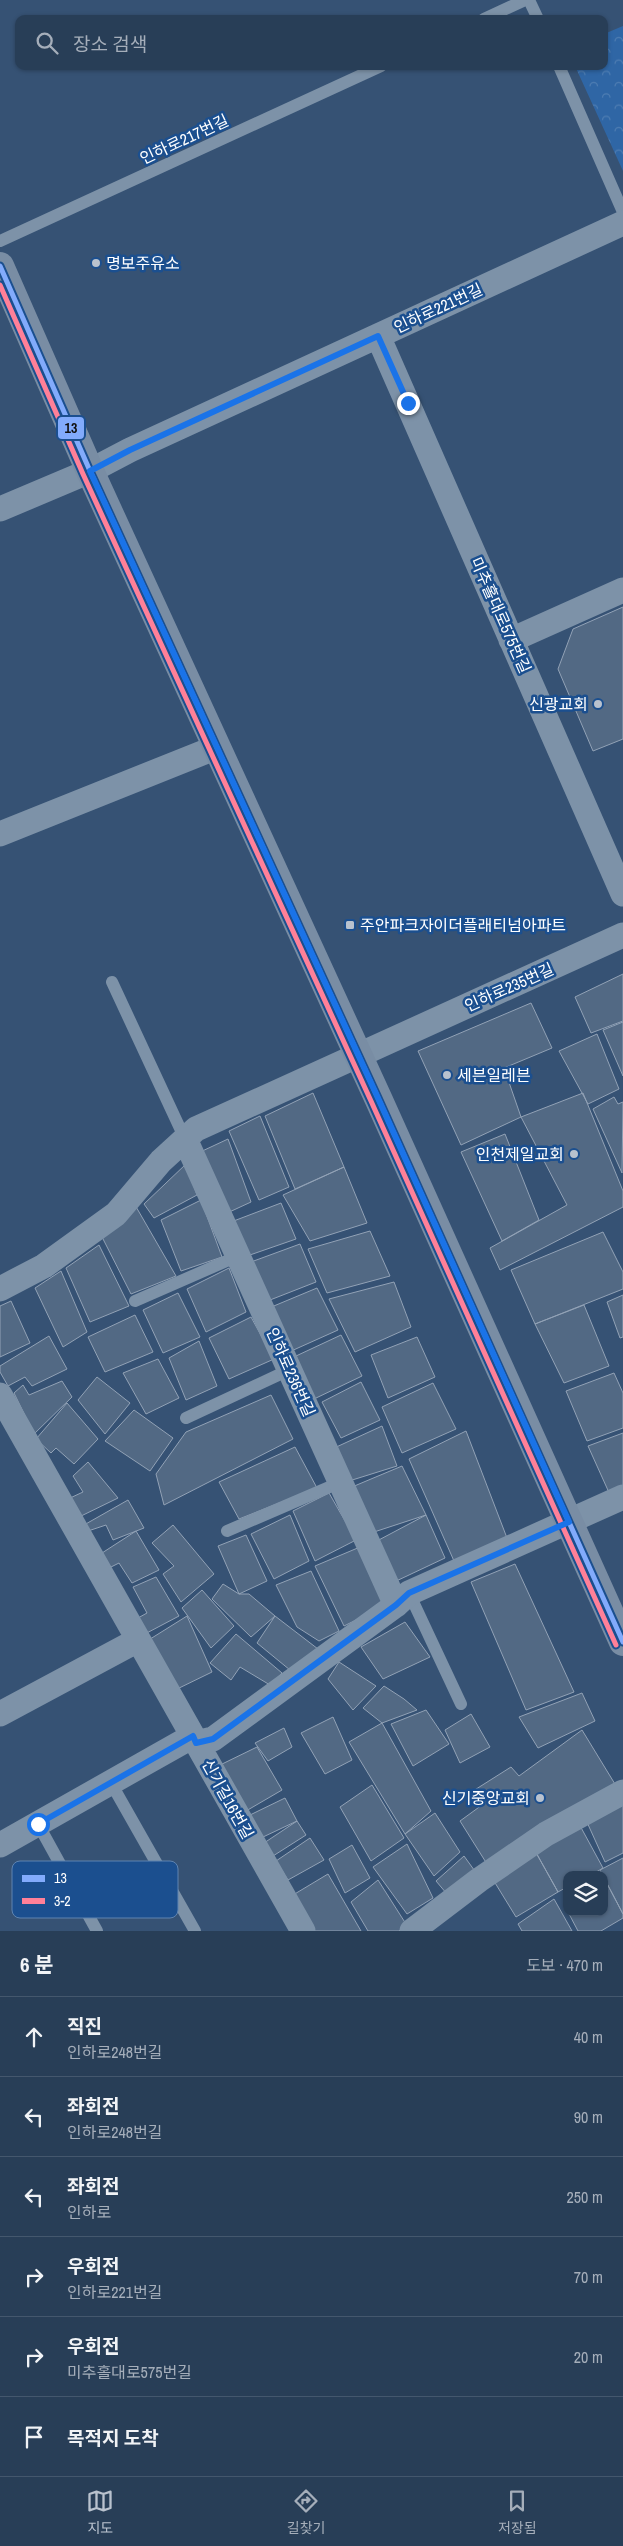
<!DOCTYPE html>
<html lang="ko">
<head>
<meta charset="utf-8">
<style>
  :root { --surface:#283e57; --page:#30455d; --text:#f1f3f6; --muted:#a5aeba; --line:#44576d; --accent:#b9c2ce }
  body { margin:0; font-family:"Archivo Narrow","Noto Sans KR",sans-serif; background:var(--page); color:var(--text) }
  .controls { position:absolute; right:15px; bottom:15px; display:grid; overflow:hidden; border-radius:10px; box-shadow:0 1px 4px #0004 }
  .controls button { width:45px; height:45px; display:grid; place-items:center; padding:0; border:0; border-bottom:1px solid var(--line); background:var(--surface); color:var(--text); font:25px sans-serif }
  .stop { position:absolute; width:15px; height:15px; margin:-11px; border:4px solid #1a73e8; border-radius:50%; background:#fff }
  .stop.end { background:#1a73e8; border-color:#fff; box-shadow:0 1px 5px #0008 }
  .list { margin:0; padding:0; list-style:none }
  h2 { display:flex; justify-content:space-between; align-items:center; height:65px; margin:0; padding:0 20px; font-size:21px }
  h2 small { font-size:16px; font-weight:400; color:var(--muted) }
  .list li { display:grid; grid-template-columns:32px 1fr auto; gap:15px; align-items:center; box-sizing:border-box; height:80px; padding:0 20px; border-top:1px solid var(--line) }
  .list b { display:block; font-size:19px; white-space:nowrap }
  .list p { margin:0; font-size:16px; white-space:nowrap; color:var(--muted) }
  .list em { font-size:16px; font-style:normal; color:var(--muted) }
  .icon { flex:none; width:28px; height:28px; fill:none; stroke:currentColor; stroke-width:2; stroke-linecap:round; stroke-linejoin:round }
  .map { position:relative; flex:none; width:623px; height:1931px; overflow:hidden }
  .search { position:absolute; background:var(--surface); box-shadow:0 1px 4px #0004; left:15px; right:15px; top:15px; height:55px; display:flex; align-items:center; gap:12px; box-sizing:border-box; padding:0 18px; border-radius:10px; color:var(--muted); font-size:19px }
  .sheet { height:545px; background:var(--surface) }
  nav { display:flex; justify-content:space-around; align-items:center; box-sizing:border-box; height:70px; border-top:1px solid var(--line); background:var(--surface); font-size:14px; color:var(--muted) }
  nav a { display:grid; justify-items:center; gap:2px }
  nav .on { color:var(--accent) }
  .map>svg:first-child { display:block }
  .park { fill:url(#park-crowns) }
  .building { fill:#526984; stroke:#92a2b6 }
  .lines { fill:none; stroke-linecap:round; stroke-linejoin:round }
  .lane { stroke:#7d92a8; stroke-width:12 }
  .street { stroke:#7d92a8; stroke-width:25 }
  .secondary { stroke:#798da4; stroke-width:28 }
  .bus-1-casing { stroke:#1b4f8f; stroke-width:9 }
  .bus-2-casing { stroke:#1b4f8f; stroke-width:9 }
  .bus-1 { stroke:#82abfc; stroke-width:5 }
  .bus-2 { stroke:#ff8098; stroke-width:5 }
  .route { stroke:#1a73e8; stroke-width:6 }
  .poi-dot { fill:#b9c2ce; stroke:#1b4f8f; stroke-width:2 }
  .labels { text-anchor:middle; stroke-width:5; stroke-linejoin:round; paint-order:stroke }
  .street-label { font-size:16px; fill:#fff; stroke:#1b4f8f }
  .poi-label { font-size:16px; fill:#fff; stroke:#1b4f8f; text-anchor:start }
  .key { fill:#1b4f8f; stroke:#5f84b1; stroke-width:1 }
  .key-label { font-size:14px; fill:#fff }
  .line-badge { stroke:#1b4f8f; stroke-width:2 }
  .pale-badge-label { font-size:14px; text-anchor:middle; font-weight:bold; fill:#111 }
</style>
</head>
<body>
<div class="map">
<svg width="623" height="1931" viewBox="0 0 623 1931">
  <defs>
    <pattern id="park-crowns" width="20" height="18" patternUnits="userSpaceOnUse" patternTransform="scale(1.25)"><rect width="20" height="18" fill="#2f66a5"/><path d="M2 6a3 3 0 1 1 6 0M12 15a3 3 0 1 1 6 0" fill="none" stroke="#4e7db2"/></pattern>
  </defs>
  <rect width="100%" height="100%" fill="#365274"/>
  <path class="park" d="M 623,26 L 623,171 L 575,66 L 604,66 L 604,34 Z"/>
  <path class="building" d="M 623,607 L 623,739 L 593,751 L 558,669 L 573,629 Z
    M 623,974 L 623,1021 L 591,1033 L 575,997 Z
    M 531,1003 L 552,1048 L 504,1068 L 521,1117 L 461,1145 L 418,1051 Z
    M 623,1022 L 623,1076 L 603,1030 Z
    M 597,1034 L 619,1089 L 588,1104 L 559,1051 Z
    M 313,1093 L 344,1167 L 295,1189 L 265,1116 Z
    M 583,1093 L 623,1191 L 623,1207 L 500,1270 L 490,1248 L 567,1205 L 521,1117 Z
    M 614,1097 L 618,1104 L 623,1102 L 622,1173 L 593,1109 Z
    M 260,1116 L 289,1187 L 259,1200 L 229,1131 Z
    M 505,1134 L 539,1220 L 502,1241 L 461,1152 Z
    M 228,1139 L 251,1202 L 225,1214 L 198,1153 Z
    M 186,1164 L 197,1195 L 154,1218 L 144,1204 Z
    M 344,1167 L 367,1223 L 310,1241 L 283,1195 Z
    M 201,1200 L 222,1257 L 181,1271 L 161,1220 Z
    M 281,1203 L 296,1239 L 247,1256 L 231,1222 Z
    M 135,1205 L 176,1276 L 131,1294 L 101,1235 Z
    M 370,1231 L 390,1276 L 327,1293 L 308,1249 Z
    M 603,1232 L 623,1272 L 623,1289 L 535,1324 L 511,1270 Z
    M 300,1244 L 316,1282 L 270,1300 L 251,1262 Z
    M 99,1245 L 129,1306 L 90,1322 L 66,1268 Z
    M 229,1268 L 246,1312 L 206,1332 L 187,1289 Z
    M 61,1271 L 87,1332 L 63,1347 L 35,1288 Z
    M 394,1282 L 411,1327 L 355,1352 L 329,1299 Z
    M 317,1288 L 338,1330 L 289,1352 L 269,1308 Z
    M 178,1293 L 200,1337 L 163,1353 L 143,1310 Z
    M 623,1295 L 623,1337 L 620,1338 L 607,1302 Z
    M 11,1301 L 30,1343 L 0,1357 L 0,1306 Z
    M 584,1305 L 609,1366 L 564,1383 L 535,1324 Z
    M 135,1315 L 153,1352 L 105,1372 L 88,1337 Z
    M 251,1317 L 274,1359 L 229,1379 L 209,1338 Z
    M 341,1335 L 362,1376 L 314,1399 L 296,1356 Z
    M 49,1336 L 67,1369 L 32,1386 L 25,1377 L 8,1386 L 0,1372 L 0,1366 Z
    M 417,1337 L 435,1377 L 388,1398 L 371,1355 Z
    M 199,1341 L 217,1386 L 186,1400 L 169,1358 Z
    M 158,1359 L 179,1398 L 146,1414 L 123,1373 Z
    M 614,1373 L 623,1393 L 623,1428 L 587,1441 L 566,1391 Z
    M 97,1377 L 130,1403 L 105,1434 L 78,1400 Z
    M 62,1381 L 72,1397 L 34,1434 L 14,1393 L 23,1385 L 29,1395 Z
    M 361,1382 L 380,1420 L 341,1438 L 322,1402 Z
    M 433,1383 L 456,1429 L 402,1453 L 382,1407 Z
    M 271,1395 L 293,1439 L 164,1505 L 156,1474 L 186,1432 Z
    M 67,1403 L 98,1439 L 74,1464 L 56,1448 L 51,1453 L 36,1439 Z
    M 134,1410 L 173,1438 L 150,1471 L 105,1441 Z
    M 382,1426 L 397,1466 L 349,1481 L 332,1449 Z
    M 466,1431 L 507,1538 L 454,1561 L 409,1459 Z
    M 623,1433 L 623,1492 L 611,1497 L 588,1446 Z
    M 295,1447 L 317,1488 L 239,1519 L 219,1482 Z
    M 88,1462 L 118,1498 L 77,1518 L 68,1499 L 83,1492 L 73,1476 Z
    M 402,1466 L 426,1515 L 374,1532 L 352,1487 Z
    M 329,1493 L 356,1540 L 315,1561 L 293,1511 Z
    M 128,1500 L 144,1528 L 113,1540 L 106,1525 L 88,1531 L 84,1525 Z
    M 290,1515 L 309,1561 L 274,1579 L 251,1534 Z
    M 426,1515 L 445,1558 L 392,1583 L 375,1542 Z
    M 173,1525 L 214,1574 L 181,1602 L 163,1574 L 174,1566 L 152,1543 Z
    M 136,1531 L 159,1570 L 132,1583 L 119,1563 L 109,1568 L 102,1553 Z
    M 246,1535 L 267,1581 L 239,1594 L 218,1546 Z
    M 360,1547 L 386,1605 L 344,1626 L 315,1566 Z
    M 515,1564 L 574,1692 L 526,1710 L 471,1582 Z
    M 311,1571 L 339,1631 L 319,1641 L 297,1627 L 276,1585 Z
    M 156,1577 L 179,1616 L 143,1635 L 129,1623 L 147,1613 L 133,1587 Z
    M 223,1584 L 239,1594 L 249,1594 L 275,1616 L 251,1637 L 212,1599 Z
    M 202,1590 L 234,1626 L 211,1648 L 182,1608 Z
    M 187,1616 L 212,1672 L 173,1691 L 147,1641 Z
    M 275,1616 L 318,1649 L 290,1670 L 257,1643 Z
    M 405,1622 L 430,1657 L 383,1679 L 361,1647 Z
    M 236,1634 L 282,1673 L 270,1685 L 240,1667 L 231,1680 L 210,1663 Z
    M 339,1662 L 376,1686 L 353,1710 L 328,1679 Z
    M 384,1686 L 404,1699 L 417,1710 L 382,1723 L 363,1708 Z
    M 582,1693 L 595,1721 L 538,1748 L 519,1717 Z
    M 426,1710 L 449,1744 L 413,1766 L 391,1724 Z
    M 471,1714 L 490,1747 L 460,1763 L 445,1730 Z
    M 333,1717 L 352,1760 L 325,1774 L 301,1733 Z
    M 382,1723 L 431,1811 L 405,1834 L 349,1742 Z
    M 284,1728 L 292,1747 L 268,1761 L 255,1743 Z
    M 582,1730 L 618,1789 L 487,1864 L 460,1821 L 482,1805 L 473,1791 L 511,1767 L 519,1776 Z
    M 257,1747 L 282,1790 L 246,1811 L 218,1766 Z
    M 372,1785 L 404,1838 L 371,1861 L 340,1807 Z
    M 285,1798 L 297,1821 L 263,1837 L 250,1815 Z
    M 623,1801 L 623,1853 L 605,1862 L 586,1820 Z
    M 435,1813 L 460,1852 L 434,1876 L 405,1834 Z
    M 297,1821 L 306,1835 L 273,1856 L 264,1843 Z
    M 578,1822 L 603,1868 L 591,1875 L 567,1875 L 567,1887 L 558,1892 L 534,1849 Z
    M 310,1838 L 324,1860 L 288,1880 L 276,1861 Z
    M 407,1844 L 433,1898 L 407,1914 L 373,1867 Z
    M 352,1845 L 370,1878 L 345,1893 L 329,1859 Z
    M 534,1849 L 558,1892 L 516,1917 L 489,1873 Z
    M 464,1856 L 477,1874 L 447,1894 L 436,1881 Z
    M 623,1858 L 623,1914 L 600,1870 Z
    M 328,1874 L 361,1931 L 312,1931 L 293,1895 Z
    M 604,1878 L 623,1914 L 623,1918 L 601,1931 L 578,1931 L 568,1912 L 604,1912 Z
    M 378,1880 L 406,1924 L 399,1931 L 368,1931 L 351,1902 Z
    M 554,1899 L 572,1931 L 522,1931 L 518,1924 Z"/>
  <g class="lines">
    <path class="lane" d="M 529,0 L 538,19
      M 484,19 L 525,0
      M 559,66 L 623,212
      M 0,241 L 381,66
      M 112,982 L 185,1139
      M 135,1301 L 238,1256
      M 186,1418 L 289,1370
      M 227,1531 L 341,1482
      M 409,1593 L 461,1704
      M 111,1783 L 195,1931
      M 38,1824 L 97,1931"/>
    <path class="street" d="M 378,336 L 623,894
      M 0,509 L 90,471 L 130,450 L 623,223
      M 511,640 L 623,590
      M 0,834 L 217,747
      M 185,1139 L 396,1605
      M 0,1289 L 44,1266 L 116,1214 L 161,1161 L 196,1129 L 623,935
      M 0,1395 L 303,1931
      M 0,1714 L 138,1640
      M 196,1743 L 213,1739 L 396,1605 L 409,1593 L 623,1497
      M 0,1845 L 193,1736
      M 412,1931 L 479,1880 L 546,1834 L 623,1792"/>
    <path class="secondary" d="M 0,266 L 90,471 L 378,1098 L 623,1642"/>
    <defs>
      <path id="bus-1" d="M 0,266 L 90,471 L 378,1098 L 623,1642"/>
      <path id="bus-2" d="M 0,285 L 83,474 L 371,1101 L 616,1645"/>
    </defs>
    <use href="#bus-1" class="bus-1-casing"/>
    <use href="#bus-2" class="bus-2-casing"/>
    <use href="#bus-1" class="bus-1"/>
    <use href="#bus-2" class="bus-2"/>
  </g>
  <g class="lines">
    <path class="route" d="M 38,1824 L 193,1736 L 196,1743 L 213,1739 L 396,1605 L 409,1593 L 569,1522 L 378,1098 L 90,471 L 130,450 L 378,336 L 408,403"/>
  </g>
  <g class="poi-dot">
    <circle cx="96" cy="263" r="5"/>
    <circle cx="598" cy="704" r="5"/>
    <rect x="345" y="920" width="10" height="10" rx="2.5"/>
    <circle cx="447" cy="1075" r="5"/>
    <circle cx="574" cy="1154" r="5"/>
    <circle cx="540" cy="1798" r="5"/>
  </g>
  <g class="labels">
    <g class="street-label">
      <text transform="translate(184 139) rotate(-25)" y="6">인하로217번길</text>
      <text transform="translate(438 308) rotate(-25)" y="6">인하로221번길</text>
      <text transform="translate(501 615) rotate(66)" y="6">미추홀대로575번길</text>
      <text transform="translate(509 987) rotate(-24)" y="6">인하로235번길</text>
      <text transform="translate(291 1372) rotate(66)" y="6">인하로236번길</text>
      <text transform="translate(228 1799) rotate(61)" y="6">신기길16번길</text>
    </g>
    <g class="poi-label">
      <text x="106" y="269">명보주유소</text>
      <text x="588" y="710" text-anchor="end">신광교회</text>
      <text x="360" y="931">주안파크자이더플래티넘아파트</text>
      <text x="457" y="1081">세븐일레븐</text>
      <text x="564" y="1160" text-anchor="end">인천제일교회</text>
      <text x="530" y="1804" text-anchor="end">신기중앙교회</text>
    </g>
  </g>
  <rect x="12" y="1861" width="166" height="57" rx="8" class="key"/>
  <rect x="22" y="1875" width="23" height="7" fill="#82abfc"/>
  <rect x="22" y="1898" width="23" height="6" fill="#ff8098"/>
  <g class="key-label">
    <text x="54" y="1883">13</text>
    <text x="54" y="1906">3-2</text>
  </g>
  <rect class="line-badge" x="57" y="416" width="28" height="24" rx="5" fill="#82abfc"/>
  <g class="pale-badge-label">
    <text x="71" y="433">13</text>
  </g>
</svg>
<div class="controls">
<button><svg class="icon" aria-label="layers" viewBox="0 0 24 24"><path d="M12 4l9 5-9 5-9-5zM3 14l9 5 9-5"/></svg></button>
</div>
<div class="stop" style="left:38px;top:1824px"></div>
<div class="stop end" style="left:408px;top:403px"></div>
<div class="search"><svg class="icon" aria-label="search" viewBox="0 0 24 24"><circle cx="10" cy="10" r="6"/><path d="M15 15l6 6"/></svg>장소 검색</div>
</div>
<section class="sheet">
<h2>6 분<small>도보 · 470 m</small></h2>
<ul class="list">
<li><svg class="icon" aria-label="ahead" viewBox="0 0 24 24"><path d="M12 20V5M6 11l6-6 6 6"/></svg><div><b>직진</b><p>인하로248번길</p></div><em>40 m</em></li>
<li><svg class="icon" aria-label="left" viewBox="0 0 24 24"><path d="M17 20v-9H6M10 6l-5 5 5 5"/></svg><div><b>좌회전</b><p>인하로248번길</p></div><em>90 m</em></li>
<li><svg class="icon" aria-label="left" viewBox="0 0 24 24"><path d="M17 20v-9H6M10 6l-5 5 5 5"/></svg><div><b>좌회전</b><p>인하로</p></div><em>250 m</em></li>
<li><svg class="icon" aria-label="right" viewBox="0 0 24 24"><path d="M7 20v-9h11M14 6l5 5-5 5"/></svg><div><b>우회전</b><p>인하로221번길</p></div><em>70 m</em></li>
<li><svg class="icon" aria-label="right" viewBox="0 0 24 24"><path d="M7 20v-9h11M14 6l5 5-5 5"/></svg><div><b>우회전</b><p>미추홀대로575번길</p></div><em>20 m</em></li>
<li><svg class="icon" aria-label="arrive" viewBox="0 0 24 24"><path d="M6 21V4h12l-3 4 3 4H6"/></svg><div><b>목적지 도착</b></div></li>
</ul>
</section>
<nav>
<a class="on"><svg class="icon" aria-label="map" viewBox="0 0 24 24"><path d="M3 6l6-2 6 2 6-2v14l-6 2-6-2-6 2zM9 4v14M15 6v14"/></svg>지도</a>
<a><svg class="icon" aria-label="directions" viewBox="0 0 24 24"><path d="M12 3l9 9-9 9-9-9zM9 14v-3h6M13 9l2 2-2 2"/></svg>길찾기</a>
<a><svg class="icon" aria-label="saved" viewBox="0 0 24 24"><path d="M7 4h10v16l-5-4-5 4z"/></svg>저장됨</a>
</nav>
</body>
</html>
